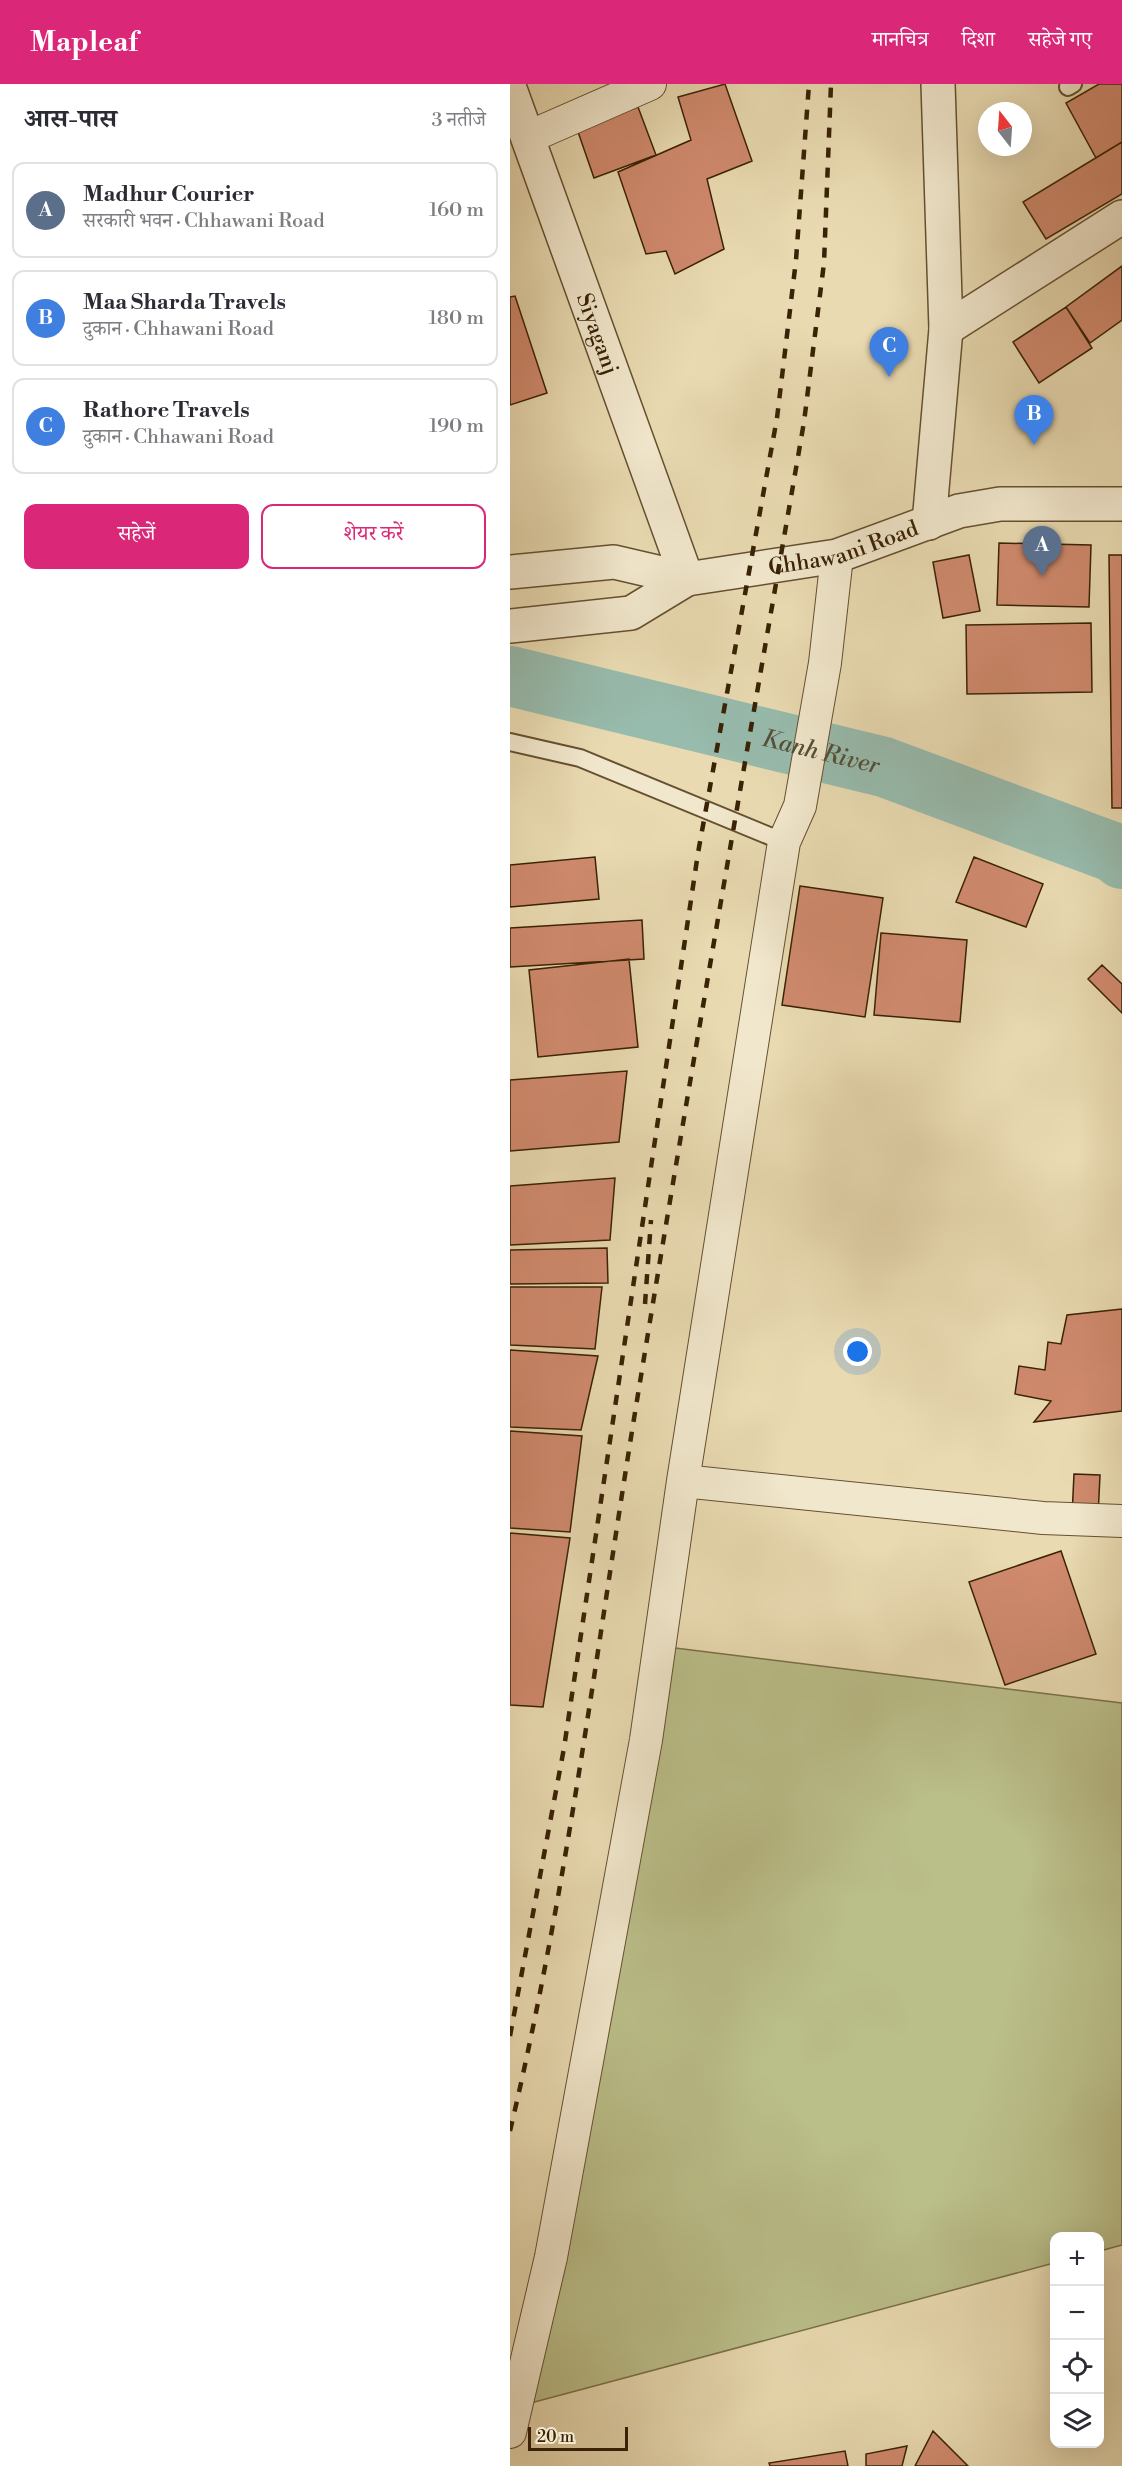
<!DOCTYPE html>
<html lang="hi">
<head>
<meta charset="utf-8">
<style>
  :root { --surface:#fff; --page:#f7f7f7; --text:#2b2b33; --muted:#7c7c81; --line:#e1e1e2; --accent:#db2777 }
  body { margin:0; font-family:"Libre Bodoni","Noto Serif Devanagari",serif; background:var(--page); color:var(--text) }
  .controls { position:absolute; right:18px; bottom:18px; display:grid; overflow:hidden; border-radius:12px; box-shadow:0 6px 24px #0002 }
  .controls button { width:54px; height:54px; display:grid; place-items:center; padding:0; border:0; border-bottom:2px solid var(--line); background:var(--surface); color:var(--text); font:30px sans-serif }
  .compass { position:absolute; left:468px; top:18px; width:54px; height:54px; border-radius:50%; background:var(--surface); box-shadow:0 6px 24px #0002; rotate:343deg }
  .scale { position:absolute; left:18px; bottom:15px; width:100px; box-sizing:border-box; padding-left:6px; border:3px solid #392205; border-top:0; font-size:16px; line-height:21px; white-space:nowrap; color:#392205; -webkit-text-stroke:4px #f1e7cc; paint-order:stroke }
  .you { position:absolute; left:348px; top:1268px; width:21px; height:21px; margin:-15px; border:4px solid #fff; border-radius:50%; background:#1a73e8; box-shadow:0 0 0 9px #1a73e833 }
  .badge { display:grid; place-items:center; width:39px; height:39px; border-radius:50%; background:var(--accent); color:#fff; font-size:20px; font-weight:700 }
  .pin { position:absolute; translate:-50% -50px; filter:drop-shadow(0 2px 3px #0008) }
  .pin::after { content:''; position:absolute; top:32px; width:21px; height:18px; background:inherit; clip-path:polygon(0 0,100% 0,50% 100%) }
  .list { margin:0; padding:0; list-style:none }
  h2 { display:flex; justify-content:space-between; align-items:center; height:78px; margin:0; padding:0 24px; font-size:26px }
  h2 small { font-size:20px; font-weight:400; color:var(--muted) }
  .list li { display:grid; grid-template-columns:39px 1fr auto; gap:18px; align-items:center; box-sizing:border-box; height:96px; margin:0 12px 12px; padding:0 12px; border:2px solid var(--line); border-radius:12px }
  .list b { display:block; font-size:22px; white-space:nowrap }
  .list p { margin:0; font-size:20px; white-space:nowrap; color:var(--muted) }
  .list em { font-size:20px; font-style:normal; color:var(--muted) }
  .actions { display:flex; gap:12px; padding:18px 24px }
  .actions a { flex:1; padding:14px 0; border:2px solid var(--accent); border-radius:12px; text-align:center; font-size:21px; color:var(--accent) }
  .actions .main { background:var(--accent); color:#fff }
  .icon { flex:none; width:33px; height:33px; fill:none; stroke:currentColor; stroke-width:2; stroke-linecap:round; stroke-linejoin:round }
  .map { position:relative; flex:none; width:612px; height:2382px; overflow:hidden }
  header { display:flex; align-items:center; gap:36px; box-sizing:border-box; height:84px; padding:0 30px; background:var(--accent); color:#fff }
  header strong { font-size:28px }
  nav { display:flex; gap:33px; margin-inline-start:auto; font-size:21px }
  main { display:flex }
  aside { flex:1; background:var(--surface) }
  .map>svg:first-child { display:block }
  .green { fill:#babe89; stroke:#7a7047; stroke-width:1.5 }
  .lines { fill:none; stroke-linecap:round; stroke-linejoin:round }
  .river { stroke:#97bbad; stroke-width:60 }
  .building { fill:#d08a6e; stroke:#392205; stroke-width:1.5 }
  .service-casing { stroke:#655030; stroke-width:20 }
  .minor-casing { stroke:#655030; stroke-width:34 }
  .tertiary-casing { stroke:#655030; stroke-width:36 }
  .service { stroke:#f1e7cc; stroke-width:16 }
  .minor { stroke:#f1e7cc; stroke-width:32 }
  .tertiary { stroke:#f1e7cc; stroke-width:33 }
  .rail { stroke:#392205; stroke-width:4.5; stroke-dasharray:10 10; stroke-linecap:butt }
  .labels { text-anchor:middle; stroke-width:4.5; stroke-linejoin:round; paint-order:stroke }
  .street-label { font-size:22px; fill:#392205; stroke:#f1e7cc }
  .water-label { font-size:24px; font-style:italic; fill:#555037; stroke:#f1e7cc }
</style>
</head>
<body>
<header>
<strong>Mapleaf</strong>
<nav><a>मानचित्र</a><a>दिशा</a><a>सहेजे गए</a></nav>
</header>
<main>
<aside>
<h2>आस-पास<small>3 नतीजे</small></h2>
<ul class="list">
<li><span class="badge" style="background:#5c6f8a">A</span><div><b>Madhur Courier</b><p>सरकारी भवन · Chhawani Road</p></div><em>160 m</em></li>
<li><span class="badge" style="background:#3f7fe0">B</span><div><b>Maa Sharda Travels</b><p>दुकान · Chhawani Road</p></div><em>180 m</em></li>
<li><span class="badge" style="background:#3f7fe0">C</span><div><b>Rathore Travels</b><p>दुकान · Chhawani Road</p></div><em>190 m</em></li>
</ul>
<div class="actions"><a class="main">सहेजें</a><a>शेयर करें</a></div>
</aside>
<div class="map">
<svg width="612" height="2382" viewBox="0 0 612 2382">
  <rect width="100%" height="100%" fill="#e9dab1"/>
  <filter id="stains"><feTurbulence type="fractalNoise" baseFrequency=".00333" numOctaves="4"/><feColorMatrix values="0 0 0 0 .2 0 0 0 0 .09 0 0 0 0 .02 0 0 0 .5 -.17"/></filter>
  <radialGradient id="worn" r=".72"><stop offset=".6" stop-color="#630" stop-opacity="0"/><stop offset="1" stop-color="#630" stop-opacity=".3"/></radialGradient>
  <path class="green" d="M 149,1562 L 612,1619 L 612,2161 L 590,2167 L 590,2152 L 544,2152 L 544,2179 L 6,2323 Z"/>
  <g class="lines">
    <path class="river" id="s1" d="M 0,592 L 374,683 L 605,769 L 612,775"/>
  </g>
  <path class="building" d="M 215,0 L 242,77 L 197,95 L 214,165 L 165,190 L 156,167 L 136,170 L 108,88 L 181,56 L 168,13 Z
    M 589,0 L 612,0 L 612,58 L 586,74 L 556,19 Z
    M 128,23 L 146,71 L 84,94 L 67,45 Z
    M 612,58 L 612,110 L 536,155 L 513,118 Z
    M 612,182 L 612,236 L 580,259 L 556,223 Z
    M 5,212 L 37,309 L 0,321 L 0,213 Z
    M 556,223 L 582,264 L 529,299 L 503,258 Z
    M 489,459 L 581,461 L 579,523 L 487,521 Z
    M 459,471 L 470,527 L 433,534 L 423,478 Z
    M 599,471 L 612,471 L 612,724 L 602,724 Z
    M 581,539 L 582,608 L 457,610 L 456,541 Z
    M 85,773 L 89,815 L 0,823 L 0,781 Z
    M 464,773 L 533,800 L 516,843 L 446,818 Z
    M 290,802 L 373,814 L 355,933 L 272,921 Z
    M 132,836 L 134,875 L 0,883 L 0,844 Z
    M 371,849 L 457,856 L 450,938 L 364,931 Z
    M 119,875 L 128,963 L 28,973 L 19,886 Z
    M 592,881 L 612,900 L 612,929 L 578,895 Z
    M 117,987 L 109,1058 L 0,1067 L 0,996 Z
    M 105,1094 L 100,1156 L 0,1161 L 0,1102 Z
    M 97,1164 L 98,1199 L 0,1200 L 0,1166 Z
    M 0,1203 L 92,1203 L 85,1265 L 0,1261 Z
    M 612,1225 L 612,1327 L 524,1338 L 541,1317 L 505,1310 L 509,1282 L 535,1286 L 538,1258 L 551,1260 L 557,1231 Z
    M 0,1266 L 88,1272 L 71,1346 L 0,1343 Z
    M 0,1347 L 72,1352 L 60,1448 L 0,1444 Z
    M 564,1390 L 590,1391 L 588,1433 L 562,1432 Z
    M 0,1449 L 60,1454 L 33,1623 L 0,1621 Z
    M 551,1467 L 586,1570 L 495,1601 L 459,1498 Z
    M 423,2347 L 458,2382 L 405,2382 Z
    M 397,2362 L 392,2382 L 356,2382 L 356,2370 Z
    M 335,2367 L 338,2382 L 260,2382 L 259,2379 Z"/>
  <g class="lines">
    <defs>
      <path id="service" d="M 558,3 L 563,0
        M 0,658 L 70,674 L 274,758"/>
      <path id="minor" d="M 19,53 L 140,0
        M 173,1397 L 533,1434 L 612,1437
        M 0,2348 L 41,2173 L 136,1656 L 173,1397 L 274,758 L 290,722 L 315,579 L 327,472"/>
      <g id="tertiary">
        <path id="s2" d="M 0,5 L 177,495"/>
        <path d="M 436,245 L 612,133"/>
        <path d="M 419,439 L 436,245 L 428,0"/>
        <path id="s3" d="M 0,488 L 104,478 L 177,495 L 327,472 L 449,427 L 490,420 L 612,420"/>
        <path d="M 0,542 L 121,529 L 177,495"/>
      </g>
    </defs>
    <use href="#service" class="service-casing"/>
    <use href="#minor" class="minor-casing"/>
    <use href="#tertiary" class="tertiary-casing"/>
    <use href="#service" class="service"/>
    <use href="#minor" class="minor"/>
    <use href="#tertiary" class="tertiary"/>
    <path class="rail" d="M 135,1220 L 141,1136
      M 0,1952 L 54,1664 L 188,769 L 267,334 L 286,176 L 299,0
      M 0,2047 C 59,1798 89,1544 131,1292 C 183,974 239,656 294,338 L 314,179 L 321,0"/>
  </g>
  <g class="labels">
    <g class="street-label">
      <text dy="8" stroke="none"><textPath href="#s2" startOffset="260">Siyaganj</textPath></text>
      <text dy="8" stroke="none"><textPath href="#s3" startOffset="339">Chhawani Road</textPath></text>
    </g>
    <g class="water-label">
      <text dy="8" stroke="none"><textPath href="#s1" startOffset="320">Kanh River</textPath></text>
    </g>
  </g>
  <rect width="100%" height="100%" filter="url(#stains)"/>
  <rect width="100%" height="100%" fill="url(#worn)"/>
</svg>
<div class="controls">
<button>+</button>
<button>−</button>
<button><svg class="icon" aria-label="locate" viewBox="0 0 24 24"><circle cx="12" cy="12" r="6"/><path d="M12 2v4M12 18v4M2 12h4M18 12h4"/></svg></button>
<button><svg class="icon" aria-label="layers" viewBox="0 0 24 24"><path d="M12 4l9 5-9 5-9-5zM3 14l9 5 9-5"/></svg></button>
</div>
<svg class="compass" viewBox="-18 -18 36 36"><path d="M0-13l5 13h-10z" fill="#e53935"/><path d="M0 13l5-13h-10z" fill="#7c7c81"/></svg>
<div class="scale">20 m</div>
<div class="you"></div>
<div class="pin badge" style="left:532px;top:492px;background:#5c6f8a">A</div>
<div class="pin badge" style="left:524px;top:361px;background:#3f7fe0">B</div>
<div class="pin badge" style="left:379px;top:293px;background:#3f7fe0">C</div>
</div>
</main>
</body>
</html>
